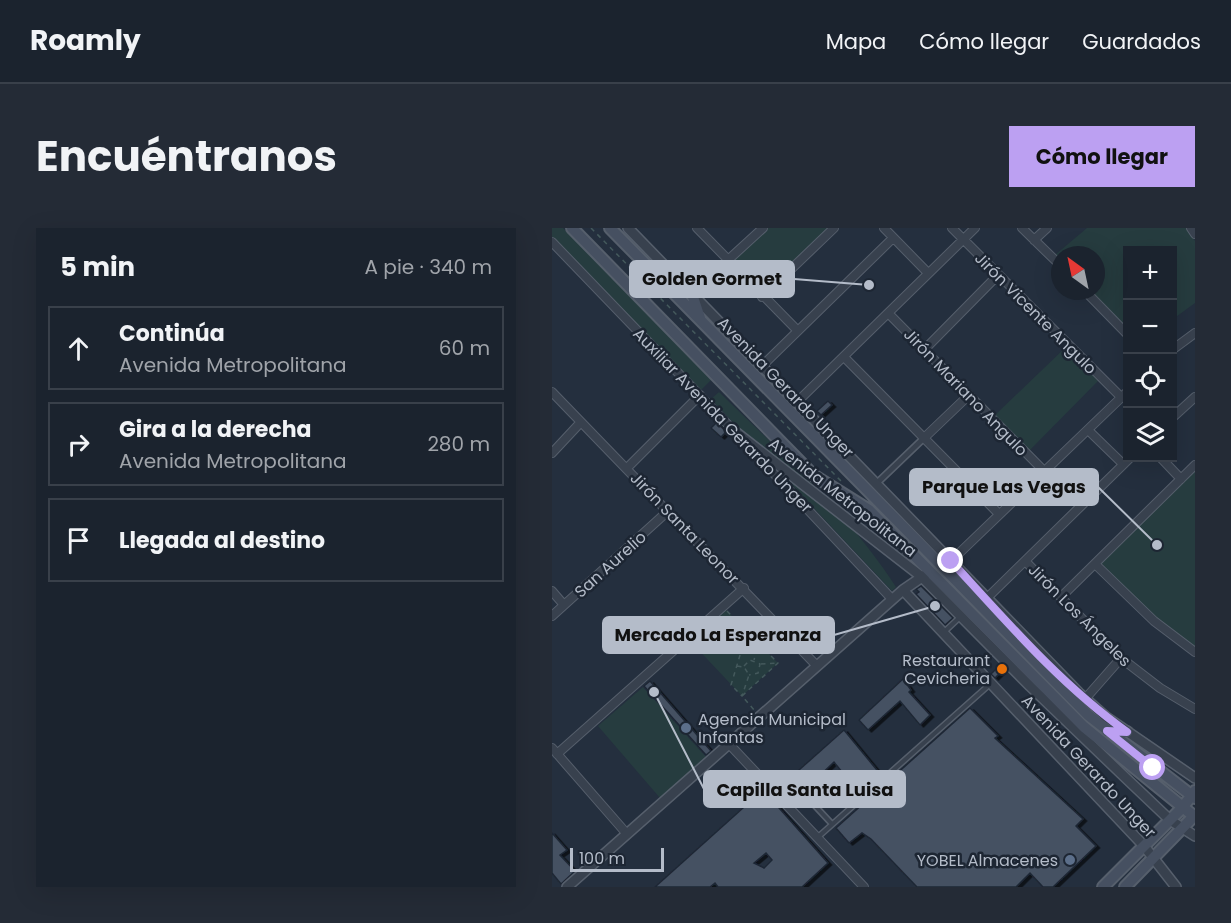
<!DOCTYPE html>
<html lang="es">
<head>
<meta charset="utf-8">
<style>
  :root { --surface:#1b232e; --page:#242b36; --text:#f1f3f6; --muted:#a0a4aa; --line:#39404a; --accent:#bca0f2 }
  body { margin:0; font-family:Poppins,sans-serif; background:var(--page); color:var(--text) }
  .controls { position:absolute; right:18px; top:18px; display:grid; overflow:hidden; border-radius:0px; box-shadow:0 6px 24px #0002 }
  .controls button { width:54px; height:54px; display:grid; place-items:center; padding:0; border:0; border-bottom:2px solid var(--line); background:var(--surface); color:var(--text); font:30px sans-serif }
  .compass { position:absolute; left:499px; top:18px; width:54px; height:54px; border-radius:50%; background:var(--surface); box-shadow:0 6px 24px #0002; rotate:327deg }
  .scale { position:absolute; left:18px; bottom:15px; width:94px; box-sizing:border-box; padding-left:6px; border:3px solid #b4bcc9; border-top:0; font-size:16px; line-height:21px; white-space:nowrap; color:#b4bcc9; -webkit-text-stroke:4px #1d2633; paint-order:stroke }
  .stop { position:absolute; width:18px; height:18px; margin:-14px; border:4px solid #bca0f2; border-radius:50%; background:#fff }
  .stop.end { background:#bca0f2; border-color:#fff; box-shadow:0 2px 6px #0008 }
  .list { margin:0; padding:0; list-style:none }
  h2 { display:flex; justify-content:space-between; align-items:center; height:78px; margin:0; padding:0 24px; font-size:26px }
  h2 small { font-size:20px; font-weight:400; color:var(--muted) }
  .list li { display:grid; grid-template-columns:39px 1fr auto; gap:18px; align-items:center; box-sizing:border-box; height:84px; margin:0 12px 12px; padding:0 12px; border:2px solid var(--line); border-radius:0px }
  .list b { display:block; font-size:22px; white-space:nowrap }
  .list p { margin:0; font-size:20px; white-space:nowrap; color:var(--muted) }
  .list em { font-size:20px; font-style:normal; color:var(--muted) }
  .icon { flex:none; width:33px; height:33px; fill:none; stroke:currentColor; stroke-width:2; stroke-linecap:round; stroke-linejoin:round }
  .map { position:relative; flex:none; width:643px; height:659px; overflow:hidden; border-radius:0px }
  header { display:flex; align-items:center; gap:36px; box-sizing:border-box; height:84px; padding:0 30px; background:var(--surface); border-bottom:2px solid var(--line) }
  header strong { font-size:28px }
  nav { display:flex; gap:33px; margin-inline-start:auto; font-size:21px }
  .intro { display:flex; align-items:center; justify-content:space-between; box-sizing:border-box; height:144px; padding:0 36px }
  h1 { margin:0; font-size:42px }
  .button { padding:15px 27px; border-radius:0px; background:var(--accent); color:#111; font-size:21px; font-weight:700 }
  main { display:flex; gap:36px; padding:0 36px }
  aside { flex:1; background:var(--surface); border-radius:0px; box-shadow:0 6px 24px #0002 }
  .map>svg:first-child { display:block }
  .green { fill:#263c3f }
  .building { fill:#455162; stroke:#1f2835; stroke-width:1.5; fill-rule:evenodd; filter:url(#shadow) }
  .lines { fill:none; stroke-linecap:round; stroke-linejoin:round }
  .service-casing { stroke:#565f6c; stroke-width:7 }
  .pedestrian-casing { stroke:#565f6c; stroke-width:8 }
  .minor-casing { stroke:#565f6c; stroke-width:10 }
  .tertiary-casing { stroke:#565f6c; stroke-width:12 }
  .secondary-casing { stroke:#565f6c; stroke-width:14 }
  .path { stroke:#44595c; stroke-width:1.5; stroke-dasharray:4.5 4.5; stroke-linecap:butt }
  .service { stroke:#38414e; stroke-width:4 }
  .pedestrian { stroke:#38414e; stroke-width:5 }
  .minor { stroke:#38414e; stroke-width:8 }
  .tertiary { stroke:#38414e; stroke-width:9 }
  .secondary { stroke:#465061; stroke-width:10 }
  .route { stroke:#bca0f2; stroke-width:8 }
  .food-dot { fill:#e8710a; stroke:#1d2633; stroke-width:2 }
  .service-dot { fill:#5c6f8a; stroke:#1d2633; stroke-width:2 }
  .labels { text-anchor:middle; stroke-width:5; stroke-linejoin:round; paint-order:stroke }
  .street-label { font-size:16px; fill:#b4bcc9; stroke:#1d2633 }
  .poi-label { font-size:16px; fill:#b4bcc9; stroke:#1d2633; text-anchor:end }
  .leader { fill:none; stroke:#b4bcc9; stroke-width:2 }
  .callout-dot { fill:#b4bcc9; stroke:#1d2633; stroke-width:2 }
  .callout { fill:#b4bcc9; stroke:#b4bcc9; stroke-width:2 }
  .callout-label { font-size:18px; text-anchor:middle; font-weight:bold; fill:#111 }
</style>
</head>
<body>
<header>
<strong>Roamly</strong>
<nav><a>Mapa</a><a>Cómo llegar</a><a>Guardados</a></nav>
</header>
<div class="intro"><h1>Encuéntranos</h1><a class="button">Cómo llegar</a></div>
<main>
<aside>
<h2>5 min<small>A pie · 340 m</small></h2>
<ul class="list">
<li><svg class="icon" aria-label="ahead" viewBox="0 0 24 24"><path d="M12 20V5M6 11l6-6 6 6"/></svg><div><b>Continúa</b><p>Avenida Metropolitana</p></div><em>60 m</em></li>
<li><svg class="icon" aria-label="right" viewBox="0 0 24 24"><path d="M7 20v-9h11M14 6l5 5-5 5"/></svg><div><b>Gira a la derecha</b><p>Avenida Metropolitana</p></div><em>280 m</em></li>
<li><svg class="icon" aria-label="arrive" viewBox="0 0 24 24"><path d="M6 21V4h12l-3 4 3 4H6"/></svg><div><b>Llegada al destino</b></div></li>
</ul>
</aside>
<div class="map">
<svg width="643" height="659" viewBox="0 0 643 659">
  <defs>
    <filter id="shadow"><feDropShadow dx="3.5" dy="2" stdDeviation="0" flood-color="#0009"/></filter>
  </defs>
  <rect width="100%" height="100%" fill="#242f3e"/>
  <path class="green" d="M 0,0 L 11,0 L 160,151 L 149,162 L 0,9 Z
    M 213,0 L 277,0 L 210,64 L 179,33 Z
    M 535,0 L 634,0 L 643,13 L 643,75 L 621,91 L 620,22 L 576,22 L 575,102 L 538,63 L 544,63 L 544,27 L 508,27 L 508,32 L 503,27 Z
    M 514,119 L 546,153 L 476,224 L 442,188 Z
    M 167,164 C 230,225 296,285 344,359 L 340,363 L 159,171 Z
    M 643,243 L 643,419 L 605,391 L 549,335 Z
    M 174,382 L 226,435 L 190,468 L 139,414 Z
    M 91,459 L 154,529 L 108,570 L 46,498 Z"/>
  <path class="building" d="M 276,173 L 280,177 L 269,187 L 265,183 Z
    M 165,194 L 174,204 L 169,209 L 159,200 Z
    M 369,358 L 401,390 L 393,397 L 364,366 L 367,364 L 364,361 Z
    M 448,437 L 452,441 L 443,450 L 439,446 Z
    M 351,451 L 359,462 L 357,464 L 378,487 L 368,497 L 348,473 L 316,502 L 307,492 Z
    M 98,453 L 159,523 L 154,527 L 92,458 Z
    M 418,480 L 446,508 L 443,510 L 531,591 L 524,598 L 544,618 L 501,659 L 491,659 L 478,645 L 464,659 L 365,659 L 319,611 L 310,605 L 297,615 L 284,600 Z
    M 292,502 L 329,547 L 307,565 L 282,534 L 261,554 L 247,542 Z
    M 211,562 L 276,635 L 250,659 L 166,659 L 163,655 L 158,659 L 103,659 ZM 214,625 L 220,632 L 212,640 L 202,635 Z
    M 0,605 L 15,622 L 8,627 L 23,643 L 9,656 L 0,645 Z"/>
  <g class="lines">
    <defs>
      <path id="service" d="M 391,405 L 407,390
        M 252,566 L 280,596
        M 238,579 L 255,563
        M 266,609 L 437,457"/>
      <path id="pedestrian" d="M 324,256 L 372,210"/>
      <path id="minor" d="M 145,0 L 245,102
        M 332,0 L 376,45
        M 400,0 L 569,169
        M 470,0 L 508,37
        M 639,0 L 643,6
        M 482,12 L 495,0
        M 0,14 L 184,205
        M 176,32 L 211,0
        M 533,63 L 576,107
        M 210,69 L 282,0
        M 336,85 L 492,243
        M 372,122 L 446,47
        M 620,122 L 643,105
        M 292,129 L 447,286
        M 209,139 L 341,10
        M 0,164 L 265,438
        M 244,175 L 423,0
        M 620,190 L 643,169
        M 536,202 L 571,236
        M 372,210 L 417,167
        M 194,216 L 340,371
        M 0,225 L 29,194
        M 609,230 L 629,251
        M 75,240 L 148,167
        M 399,333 L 576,163
        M 473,333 L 569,430 L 608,460 L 643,481
        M 543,336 L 602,393 L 643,424
        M 0,363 L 12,377
        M 509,369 L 643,237
        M 434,371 L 578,230
        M 0,388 L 116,283
        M 533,471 L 569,430
        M 177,516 L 312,659
        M 0,520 L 75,606
        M 5,526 L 192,360"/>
      <path id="tertiary" d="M 76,0 L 527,465 L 554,489 L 643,550
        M 181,202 L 370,349 L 478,458 L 578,554 L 618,592 L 643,608
        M 351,362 L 592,618 L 624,659
        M 15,659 L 351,362 L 373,347"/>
      <path id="secondary" d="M 20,0 L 261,247 L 317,282 L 532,499 L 643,589
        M 58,0 L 536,487 L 643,570
        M 141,69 L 148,90
        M 555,503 L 575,504
        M 551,659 L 630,580 L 643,563
        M 573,659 L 643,587"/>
    </defs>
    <use href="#service" class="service-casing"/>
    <use href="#pedestrian" class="pedestrian-casing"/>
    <use href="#minor" class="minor-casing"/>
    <use href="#tertiary" class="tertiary-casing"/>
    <use href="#secondary" class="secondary-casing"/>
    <path class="path" d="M 39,0 L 291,255
      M 175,383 L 226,435 L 190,468 L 203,483
      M 158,399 L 172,413 L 205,421 L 202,432
      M 172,412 L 177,385
      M 209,436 L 225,435
      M 185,438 L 192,439 L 197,447 L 190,468 L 179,457 L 195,404
      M 192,438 L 198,432 L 208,436 L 206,445 L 197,447"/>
    <use href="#service" class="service"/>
    <use href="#pedestrian" class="pedestrian"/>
    <use href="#minor" class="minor"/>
    <use href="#tertiary" class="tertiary"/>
    <use href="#secondary" class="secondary"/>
  </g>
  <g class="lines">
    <path class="route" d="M 399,333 C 454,393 509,457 575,504 L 555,503 L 601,540"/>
  </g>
  <circle class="food-dot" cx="450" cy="441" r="6"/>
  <g class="service-dot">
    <circle cx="134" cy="500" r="6"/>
    <circle cx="518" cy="632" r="6"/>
  </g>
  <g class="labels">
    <g class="street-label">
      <text transform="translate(484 85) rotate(45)" y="6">Jirón Vicente Angulo</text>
      <text transform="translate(234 159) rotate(46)" y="6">Avenida Gerardo Unger</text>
      <text transform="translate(414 164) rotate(46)" y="6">Jirón Mariano Angulo</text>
      <text transform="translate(171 192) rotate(46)" y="6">Auxiliar Avenida Gerardo Unger</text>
      <text transform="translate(291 269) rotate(38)" y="6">Avenida Metropolitana</text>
      <text transform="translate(133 300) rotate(46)" y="6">Jirón Santa Leonor</text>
      <text transform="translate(58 336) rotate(-42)" y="6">San Aurelio</text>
      <text transform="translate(528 387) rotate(45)" y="6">Jirón Los Ángeles</text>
      <text transform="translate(537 538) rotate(47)" y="6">Avenida Gerardo Unger</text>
    </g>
    <g class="poi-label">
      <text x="438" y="438">Restaurant<tspan x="438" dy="18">Cevicheria</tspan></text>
      <text x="146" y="497" text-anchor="start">Agencia Municipal<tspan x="146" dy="18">Infantas</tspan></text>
      <text x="506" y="638">YOBEL Almacenes</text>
    </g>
  </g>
  <path class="leader" d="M317 57L242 51M605 317L546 259M383 378L282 407M102 464L152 561"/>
  <g class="callout-dot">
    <circle cx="317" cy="57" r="6"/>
    <circle cx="605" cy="317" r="6"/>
    <circle cx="383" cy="378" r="6"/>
    <circle cx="102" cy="464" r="6"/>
  </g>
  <g class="callout">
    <rect x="78" y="33" width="164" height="36" rx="6"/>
    <rect x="358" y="241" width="188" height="36" rx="6"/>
    <rect x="51" y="389" width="231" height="36" rx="6"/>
    <rect x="152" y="543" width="201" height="36" rx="6"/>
  </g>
  <g class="callout-label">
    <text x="160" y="57">Golden Gormet</text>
    <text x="452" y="265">Parque Las Vegas</text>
    <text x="166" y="413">Mercado La Esperanza</text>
    <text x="253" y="568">Capilla Santa Luisa</text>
  </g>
</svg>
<div class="controls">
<button>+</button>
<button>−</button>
<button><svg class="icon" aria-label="locate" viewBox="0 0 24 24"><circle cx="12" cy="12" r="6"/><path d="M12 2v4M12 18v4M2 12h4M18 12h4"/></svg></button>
<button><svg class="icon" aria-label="layers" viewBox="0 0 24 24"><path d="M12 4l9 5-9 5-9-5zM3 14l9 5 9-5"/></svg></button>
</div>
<svg class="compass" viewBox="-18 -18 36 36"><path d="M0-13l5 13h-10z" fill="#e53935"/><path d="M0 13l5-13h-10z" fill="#a0a4aa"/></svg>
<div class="scale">100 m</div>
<div class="stop" style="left:601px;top:540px"></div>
<div class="stop end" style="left:399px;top:333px"></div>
</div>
</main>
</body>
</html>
